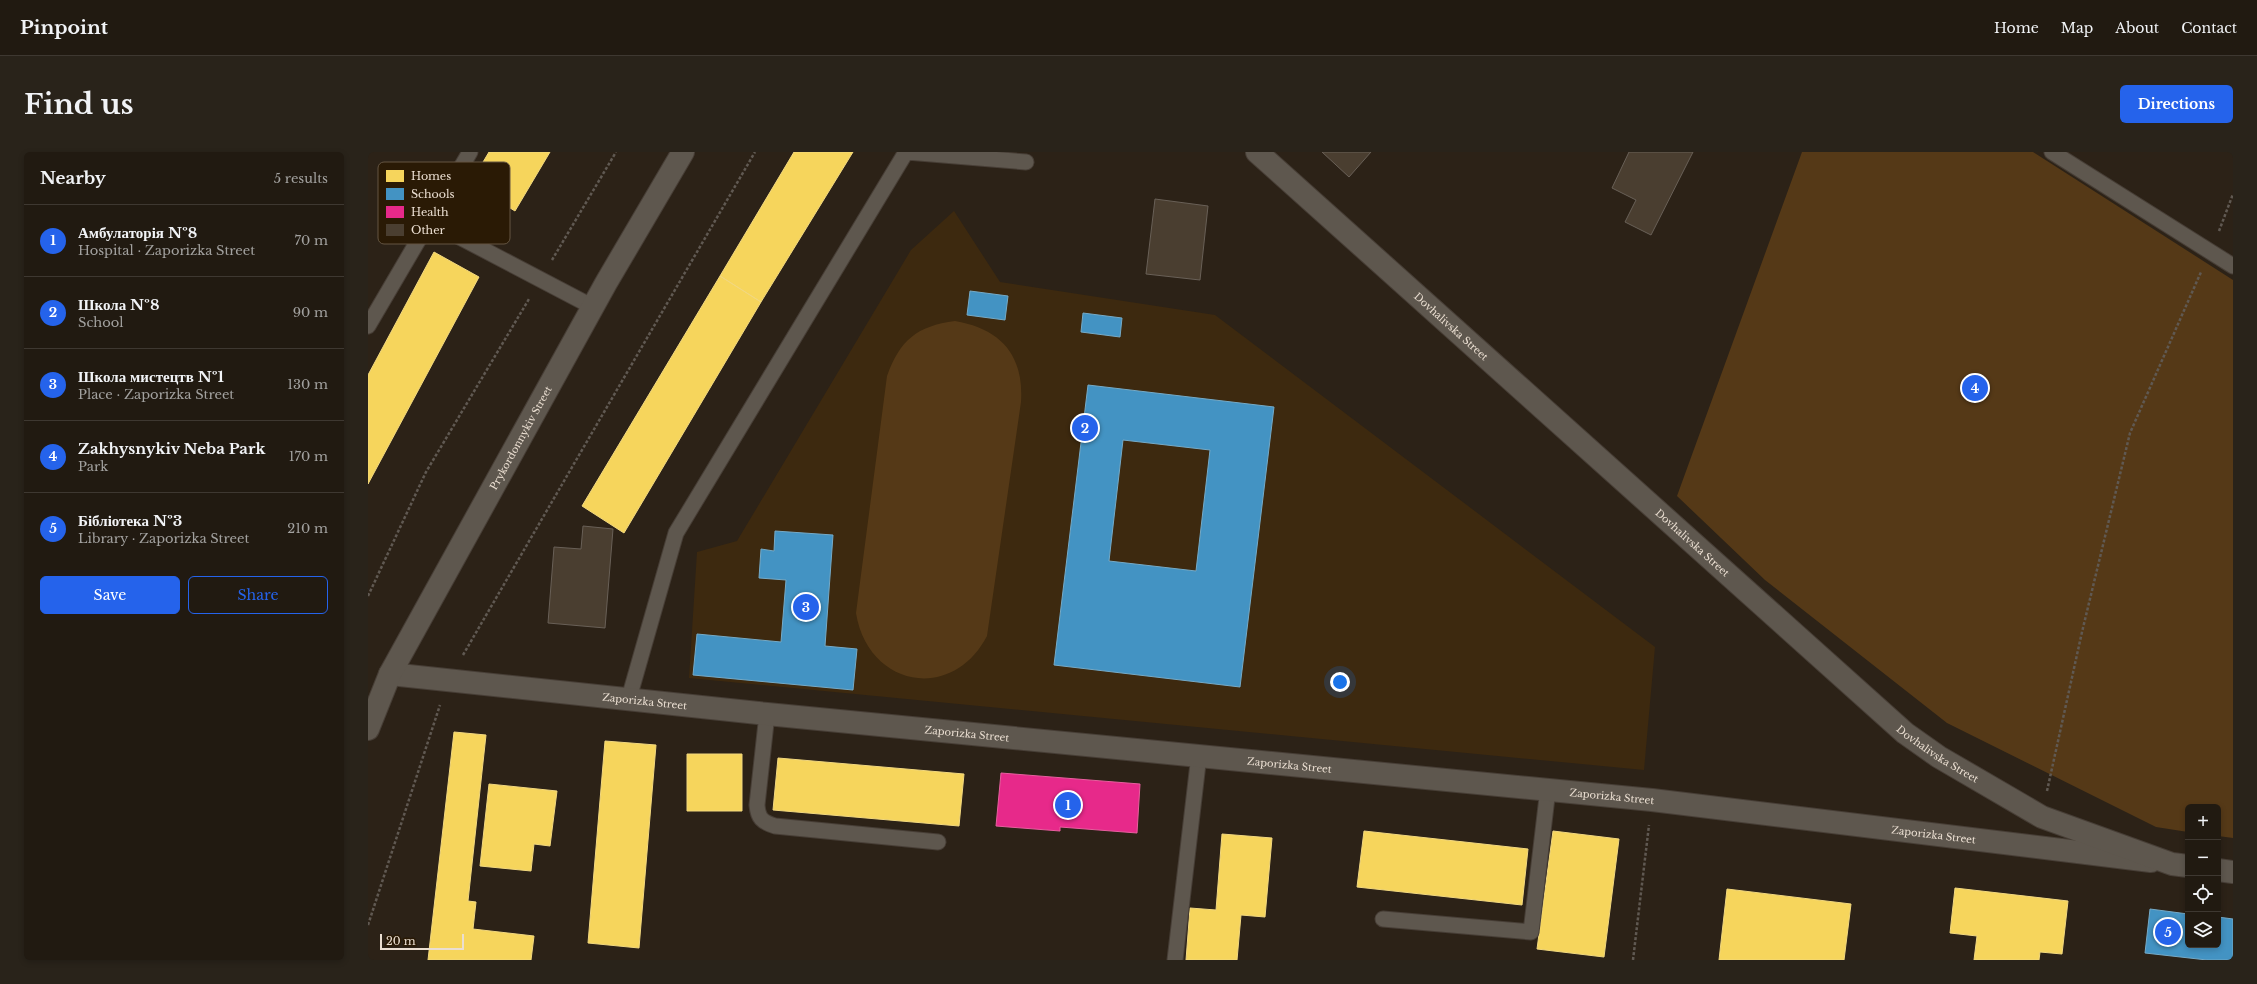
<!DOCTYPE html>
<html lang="en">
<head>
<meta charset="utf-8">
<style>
  :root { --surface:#211a11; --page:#29231a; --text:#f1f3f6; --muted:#a2a19f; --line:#3e3831; --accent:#2563eb }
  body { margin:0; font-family:"Libre Baskerville",serif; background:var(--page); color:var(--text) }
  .controls { position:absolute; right:12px; bottom:12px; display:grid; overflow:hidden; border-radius:6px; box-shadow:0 2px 6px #0003 }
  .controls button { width:36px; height:36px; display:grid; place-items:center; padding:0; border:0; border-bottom:1px solid var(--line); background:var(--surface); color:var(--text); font:20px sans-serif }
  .scale { position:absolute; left:12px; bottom:10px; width:84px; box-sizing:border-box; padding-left:4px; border:2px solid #eaded1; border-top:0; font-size:11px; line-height:14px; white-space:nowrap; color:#eaded1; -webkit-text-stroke:3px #2a1a05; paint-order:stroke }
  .you { position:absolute; left:972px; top:530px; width:14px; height:14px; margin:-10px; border:3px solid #fff; border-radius:50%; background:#1a73e8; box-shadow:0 0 0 6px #1a73e833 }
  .badge { display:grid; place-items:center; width:26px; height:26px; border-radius:50%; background:var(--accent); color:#fff; font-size:13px; font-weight:700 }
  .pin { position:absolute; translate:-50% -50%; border:2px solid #fff; box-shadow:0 1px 4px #0006 }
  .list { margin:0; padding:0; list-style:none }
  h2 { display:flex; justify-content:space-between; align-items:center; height:52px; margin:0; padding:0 16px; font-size:17px }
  h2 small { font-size:13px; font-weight:400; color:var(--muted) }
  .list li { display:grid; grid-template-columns:26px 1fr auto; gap:12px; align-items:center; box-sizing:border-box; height:72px; padding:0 16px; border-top:1px solid var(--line) }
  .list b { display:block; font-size:15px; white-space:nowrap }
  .list p { margin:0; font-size:13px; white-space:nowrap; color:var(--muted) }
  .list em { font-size:13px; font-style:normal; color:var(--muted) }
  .actions { display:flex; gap:8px; padding:12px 16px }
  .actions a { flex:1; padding:9px 0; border:1px solid var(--accent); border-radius:6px; text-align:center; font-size:14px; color:var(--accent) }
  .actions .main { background:var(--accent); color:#fff }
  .icon { flex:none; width:22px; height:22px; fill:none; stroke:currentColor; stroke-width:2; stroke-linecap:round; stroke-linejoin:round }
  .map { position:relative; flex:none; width:1865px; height:808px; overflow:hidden; border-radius:6px }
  header { display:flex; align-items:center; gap:24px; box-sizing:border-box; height:56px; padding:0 20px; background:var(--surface); border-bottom:1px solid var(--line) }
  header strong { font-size:19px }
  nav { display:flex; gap:22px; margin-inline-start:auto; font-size:14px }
  .intro { display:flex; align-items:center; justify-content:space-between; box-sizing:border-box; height:96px; padding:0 24px }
  h1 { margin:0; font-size:28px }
  .button { padding:10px 18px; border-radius:6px; background:var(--accent); color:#fff; font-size:14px; font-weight:700 }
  main { display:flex; gap:24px; padding:0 24px }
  aside { flex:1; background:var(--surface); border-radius:6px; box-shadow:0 2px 6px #0003 }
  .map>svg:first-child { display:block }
  .built { fill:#3d290f }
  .green { fill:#553917 }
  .homes { fill:#f6d55c; stroke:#f2d87f }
  .schools { fill:#4393c3; stroke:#75aac7; fill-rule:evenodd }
  .health { fill:#e7298a; stroke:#e85f9f }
  .building { fill:#4a3e30; stroke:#696057 }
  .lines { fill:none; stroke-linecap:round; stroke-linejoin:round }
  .lane-casing { stroke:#473e36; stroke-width:17 }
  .street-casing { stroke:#473e36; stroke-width:24 }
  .secondary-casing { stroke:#473e36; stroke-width:24 }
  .path { stroke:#605952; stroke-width:2.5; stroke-dasharray:3 2; stroke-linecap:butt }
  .lane { stroke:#5e574e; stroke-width:15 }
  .street { stroke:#5e574e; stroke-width:22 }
  .secondary { stroke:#5e574e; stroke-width:22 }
  .labels { text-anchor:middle; stroke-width:4; stroke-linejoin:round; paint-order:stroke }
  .street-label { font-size:10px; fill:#eaded1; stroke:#2a1a05 }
  .key { fill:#2a1a05; stroke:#645542; stroke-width:1 }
  .key-label { font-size:11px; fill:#eaded1 }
</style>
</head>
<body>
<header>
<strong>Pinpoint</strong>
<nav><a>Home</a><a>Map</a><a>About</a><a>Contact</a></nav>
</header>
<div class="intro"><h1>Find us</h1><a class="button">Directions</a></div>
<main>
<aside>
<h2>Nearby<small>5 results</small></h2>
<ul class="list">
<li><span class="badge">1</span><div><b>Амбулаторія №8</b><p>Hospital · Zaporizka Street</p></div><em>70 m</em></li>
<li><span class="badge">2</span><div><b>Школа №8</b><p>School</p></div><em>90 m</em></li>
<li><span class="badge">3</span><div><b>Школа мистецтв №1</b><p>Place · Zaporizka Street</p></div><em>130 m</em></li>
<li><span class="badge">4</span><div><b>Zakhysnykiv Neba Park</b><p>Park</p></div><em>170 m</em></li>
<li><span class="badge">5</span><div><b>Бібліотека №3</b><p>Library · Zaporizka Street</p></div><em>210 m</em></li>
</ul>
<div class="actions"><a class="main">Save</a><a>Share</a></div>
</aside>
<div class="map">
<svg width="1865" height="808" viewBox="0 0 1865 808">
  <rect width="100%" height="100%" fill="#2c2217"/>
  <path class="built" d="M 586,59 L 632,130 L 847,163 L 1287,495 L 1276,618 L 321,526 L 329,400 L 369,389 L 543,98 Z"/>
  <path class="green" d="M 1434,0 L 1665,0 L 1865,128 L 1865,686 L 1850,684 L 1850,655 L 1820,655 L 1820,680 L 1788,675 L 1579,571 L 1397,428 L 1309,344 Z
    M 587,169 C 633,177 656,203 653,250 L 619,484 C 584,551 500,535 488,461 L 519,224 C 532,188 549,174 587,169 Z"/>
  <path class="homes" d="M 121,0 L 182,0 L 147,59 L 102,32 Z
    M 426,0 L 485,0 L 393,150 L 352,124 Z
    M 66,100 L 111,125 L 0,332 L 0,223 Z
    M 352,124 L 393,150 L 256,381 L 214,354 Z
    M 86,580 L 118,583 L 100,749 L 108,750 L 105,777 L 166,784 L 163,808 L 60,808 Z
    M 237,589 L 288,593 L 271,796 L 220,791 Z
    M 319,602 L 374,602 L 374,659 L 319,659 Z
    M 410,606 L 596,622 L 591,674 L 405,658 Z
    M 121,632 L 189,639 L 182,694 L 166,692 L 163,719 L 112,714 Z
    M 996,679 L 1160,697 L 1154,753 L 989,735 Z
    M 1185,679 L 1251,687 L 1236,805 L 1169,797 Z
    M 854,682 L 904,686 L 897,765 L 873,763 L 869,808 L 818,808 L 822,756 L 848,758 Z
    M 1587,736 L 1700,749 L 1694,802 L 1672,800 L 1671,808 L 1606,808 L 1609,784 L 1582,781 Z
    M 1359,737 L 1483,752 L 1476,808 L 1351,808 Z"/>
  <path class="schools" d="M 602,139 L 640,144 L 637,168 L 599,163 Z
    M 715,161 L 754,166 L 752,185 L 713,180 Z
    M 720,233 L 906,255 L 872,535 L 686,513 ZM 755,288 L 842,298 L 828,419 L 741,409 Z
    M 407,379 L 465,383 L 457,494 L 489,497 L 485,538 L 325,523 L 329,482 L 413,490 L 418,428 L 391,426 L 393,397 L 406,399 Z
    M 1782,757 L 1820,762 L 1820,793 L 1850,793 L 1850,765 L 1865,767 L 1865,808 L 1839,808 L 1777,801 Z"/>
  <path class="health" d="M 633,621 L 772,632 L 769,681 L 692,675 L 692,679 L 628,674 Z"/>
  <path class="building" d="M 954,0 L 1003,0 L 981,25 Z
    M 1261,0 L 1325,0 L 1283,83 L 1257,70 L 1268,48 L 1244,36 Z
    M 787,47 L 840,54 L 832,128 L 778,122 Z
    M 215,374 L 245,377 L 237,476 L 180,471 L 186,395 L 213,397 Z"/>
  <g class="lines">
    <defs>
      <path id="lane" d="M 539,0 L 658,10
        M 1684,0 L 1865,114
        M 61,69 L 225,155
        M 0,174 L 102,0
        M 261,546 L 308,381 L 538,0
        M 399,562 L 389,653 C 390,666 394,670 407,674 L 570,690
        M 1015,767 L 1163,780 L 1180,637
        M 807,808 L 831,603"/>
      <g id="street">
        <path id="s1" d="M 22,522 L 399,562 L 1284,648 L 1783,709"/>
      </g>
      <g id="secondary">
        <path id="s2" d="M 889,0 L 1537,581 L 1571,605 L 1674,665 L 1804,712 L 1820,714"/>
        <path id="s3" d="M 0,577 L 22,522 L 238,131 L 315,0"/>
        <path d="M 1850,718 L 1865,720"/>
      </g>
    </defs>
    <use href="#lane" class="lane-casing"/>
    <use href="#street" class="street-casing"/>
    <use href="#secondary" class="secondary-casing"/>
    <path class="path" d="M 1851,79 L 1865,42
      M 184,108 L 248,0
      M 0,444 L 58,320 L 161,147
      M 95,503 L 387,0
      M 1679,639 L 1714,480 L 1762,281 L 1833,120
      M 0,773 L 72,553
      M 1265,808 L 1281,673"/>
    <use href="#lane" class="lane"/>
    <use href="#street" class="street"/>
    <use href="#secondary" class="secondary"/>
  </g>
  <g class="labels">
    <g class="street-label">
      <text dy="4" stroke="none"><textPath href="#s2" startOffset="261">Dovhalivska Street</textPath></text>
      <text dy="4" stroke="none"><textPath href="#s3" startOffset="329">Prykordonnykiv Street</textPath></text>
      <text dy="4" stroke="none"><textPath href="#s2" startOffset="585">Dovhalivska Street</textPath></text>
      <text dy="4" stroke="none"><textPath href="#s1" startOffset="256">Zaporizka Street</textPath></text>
      <text dy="4" stroke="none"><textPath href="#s1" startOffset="580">Zaporizka Street</textPath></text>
      <text dy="4" stroke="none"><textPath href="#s2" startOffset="909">Dovhalivska Street</textPath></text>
      <text dy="4" stroke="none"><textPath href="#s1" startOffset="904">Zaporizka Street</textPath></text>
      <text dy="4" stroke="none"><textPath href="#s1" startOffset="1228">Zaporizka Street</textPath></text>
      <text dy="4" stroke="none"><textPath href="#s1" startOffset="1552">Zaporizka Street</textPath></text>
    </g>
  </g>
  <rect x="10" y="10" width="132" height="82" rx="6" class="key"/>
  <rect x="18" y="18" width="18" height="12" fill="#f6d55c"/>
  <rect x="18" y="36" width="18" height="12" fill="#4393c3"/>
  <rect x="18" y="54" width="18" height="12" fill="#e7298a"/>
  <rect x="18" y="72" width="18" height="12" fill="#4a3e30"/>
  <g class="key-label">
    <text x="43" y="28">Homes</text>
    <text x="43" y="46">Schools</text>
    <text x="43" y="64">Health</text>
    <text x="43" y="82">Other</text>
  </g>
</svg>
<div class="controls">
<button>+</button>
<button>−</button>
<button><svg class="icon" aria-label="locate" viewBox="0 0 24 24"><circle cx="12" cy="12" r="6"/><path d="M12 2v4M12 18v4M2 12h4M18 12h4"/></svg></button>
<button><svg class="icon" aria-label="layers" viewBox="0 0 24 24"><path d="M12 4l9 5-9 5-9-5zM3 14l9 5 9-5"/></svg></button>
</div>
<div class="scale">20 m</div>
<div class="you"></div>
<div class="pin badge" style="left:700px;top:653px">1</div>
<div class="pin badge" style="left:717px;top:276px">2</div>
<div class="pin badge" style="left:438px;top:455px">3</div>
<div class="pin badge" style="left:1607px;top:236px">4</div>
<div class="pin badge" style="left:1800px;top:780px">5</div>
</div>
</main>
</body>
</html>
